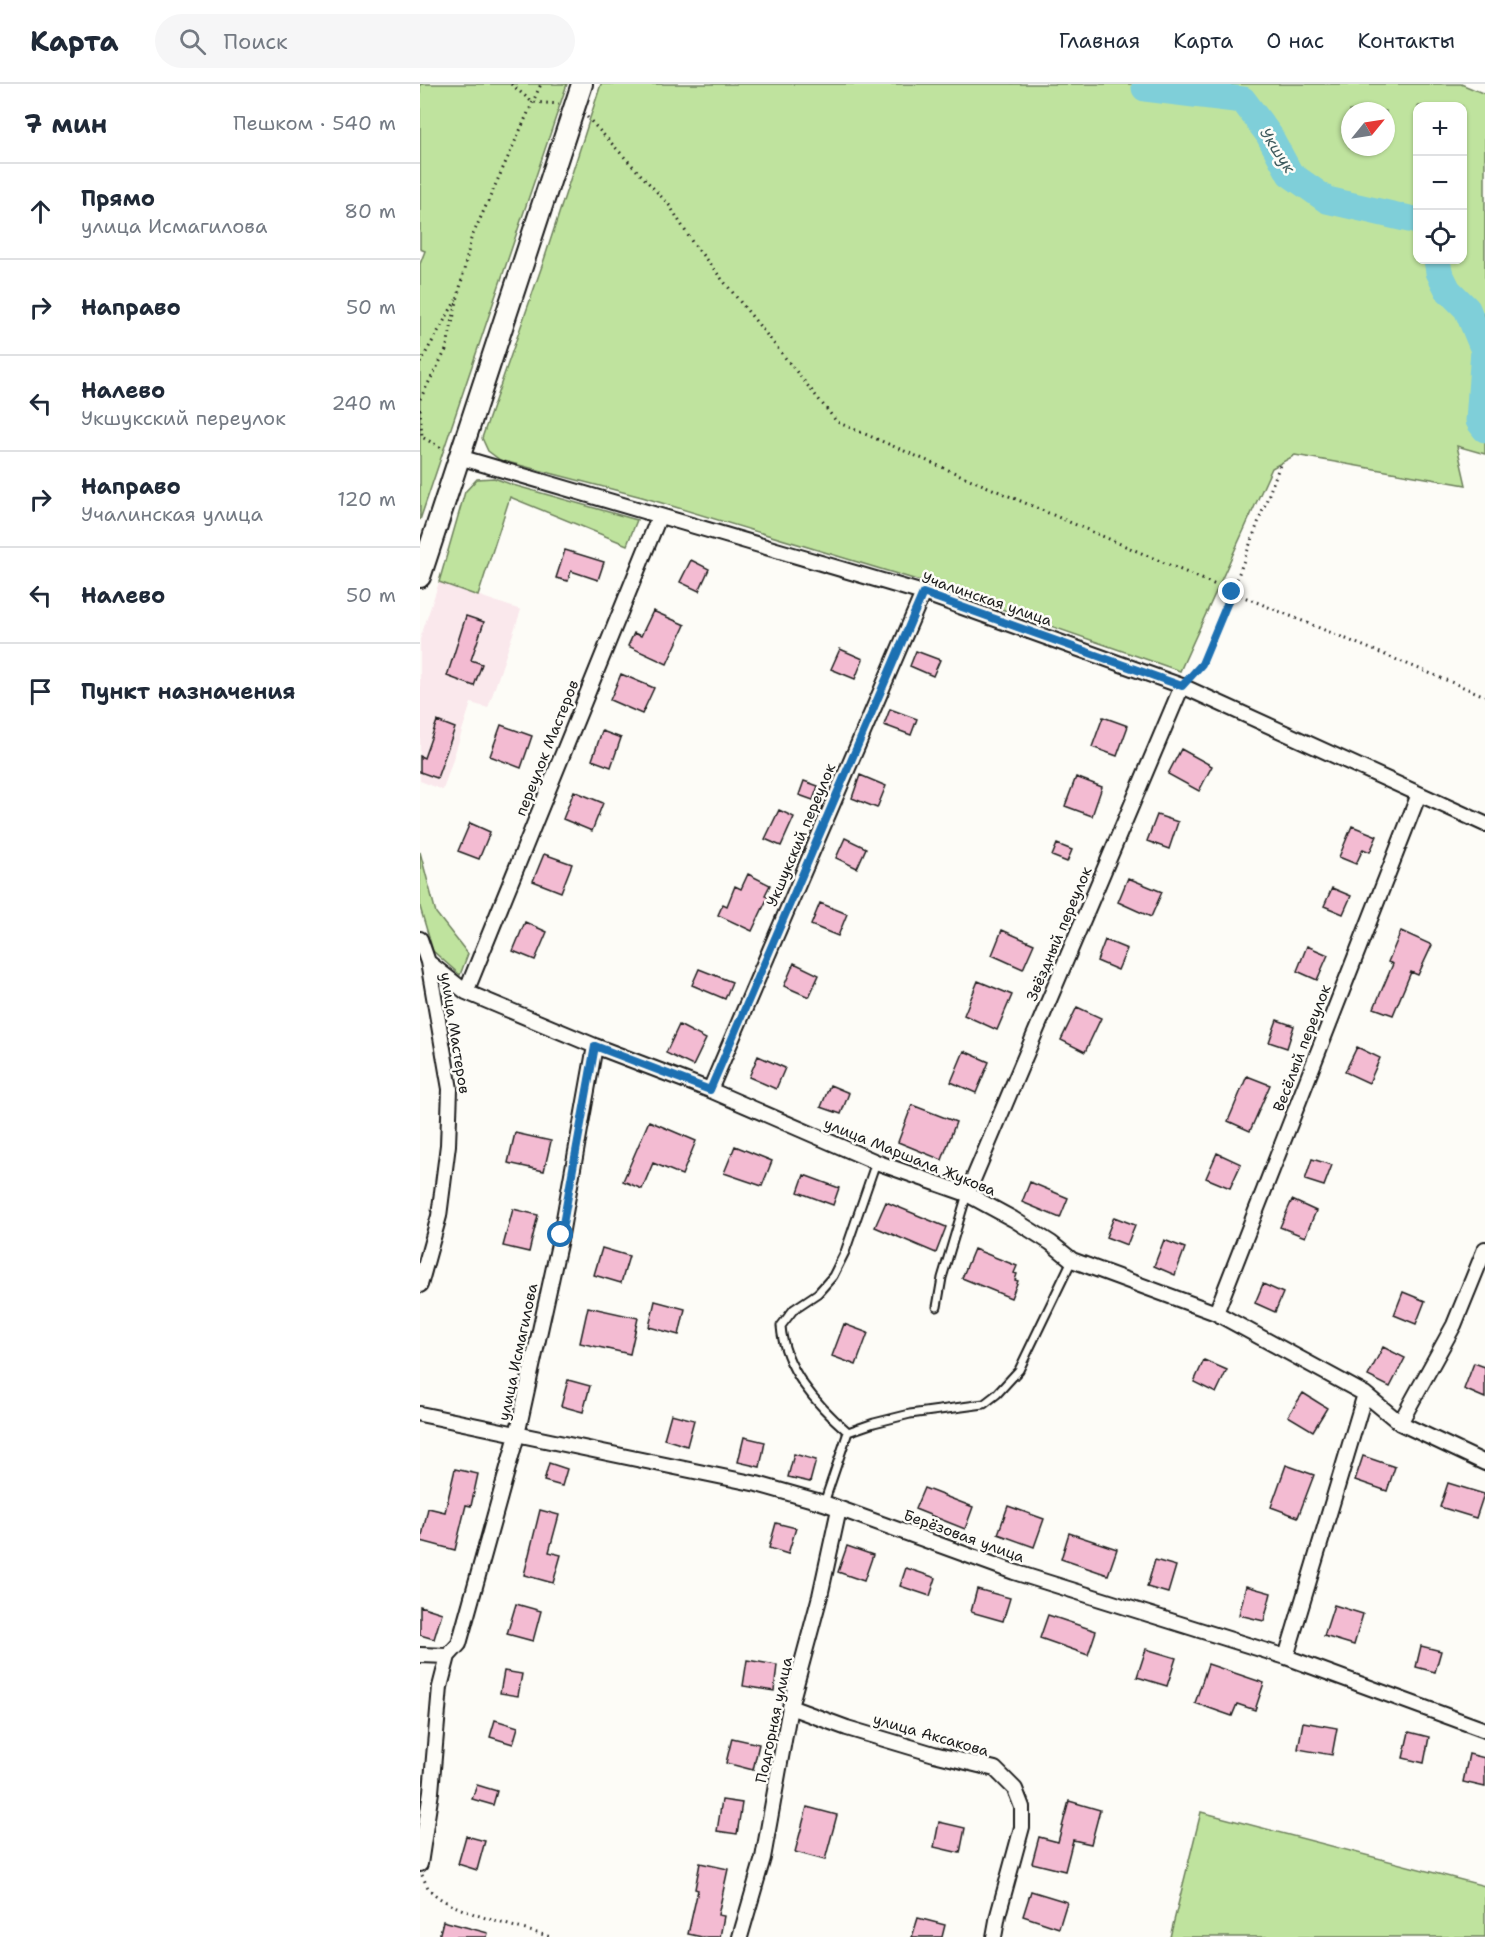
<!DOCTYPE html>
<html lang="ru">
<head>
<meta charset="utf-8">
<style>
  :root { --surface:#fff; --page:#f6f6f7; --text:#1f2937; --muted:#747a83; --line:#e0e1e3 }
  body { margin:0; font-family:"Shantell Sans",sans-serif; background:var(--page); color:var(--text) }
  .controls { position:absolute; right:18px; top:18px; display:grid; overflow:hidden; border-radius:12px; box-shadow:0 2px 4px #0004 }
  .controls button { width:54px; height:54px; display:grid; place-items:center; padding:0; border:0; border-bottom:2px solid var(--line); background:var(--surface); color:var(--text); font:30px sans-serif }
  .compass { position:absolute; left:921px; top:18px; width:54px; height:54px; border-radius:50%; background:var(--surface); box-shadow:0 2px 4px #0004; rotate:60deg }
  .stop { position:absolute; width:18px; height:18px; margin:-14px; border:4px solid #1f6fb2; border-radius:50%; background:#fff }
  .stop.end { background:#1f6fb2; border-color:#fff; box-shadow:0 2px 6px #0008 }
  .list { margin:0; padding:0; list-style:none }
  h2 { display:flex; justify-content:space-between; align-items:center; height:78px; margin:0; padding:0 24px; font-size:26px }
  h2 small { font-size:20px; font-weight:400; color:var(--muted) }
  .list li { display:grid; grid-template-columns:39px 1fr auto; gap:18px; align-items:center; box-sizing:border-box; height:96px; padding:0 24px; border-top:2px solid var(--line) }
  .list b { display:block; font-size:22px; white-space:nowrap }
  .list p { margin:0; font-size:20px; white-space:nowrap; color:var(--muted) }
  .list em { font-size:20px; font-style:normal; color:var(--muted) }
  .icon { flex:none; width:33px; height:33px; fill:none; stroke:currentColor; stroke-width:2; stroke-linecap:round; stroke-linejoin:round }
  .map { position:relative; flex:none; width:1065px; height:1853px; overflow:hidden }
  header { display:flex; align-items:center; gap:36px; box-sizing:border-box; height:84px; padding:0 30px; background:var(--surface); border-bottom:2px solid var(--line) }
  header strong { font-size:28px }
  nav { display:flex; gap:33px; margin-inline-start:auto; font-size:21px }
  .search { width:420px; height:54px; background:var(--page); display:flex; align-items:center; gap:15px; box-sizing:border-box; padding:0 21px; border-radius:33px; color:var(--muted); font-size:22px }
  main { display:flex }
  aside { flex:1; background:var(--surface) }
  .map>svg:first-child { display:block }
  .built { fill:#fae8ec }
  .green { fill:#bfe39e; stroke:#6e805d; stroke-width:1.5; fill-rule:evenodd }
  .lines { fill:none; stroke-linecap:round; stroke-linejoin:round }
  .river { stroke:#7fcfd9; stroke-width:27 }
  .building { fill:#f3bbd2; stroke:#1c1c1c; stroke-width:1.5 }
  .service-casing { stroke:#1c1c1c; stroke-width:11 }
  .minor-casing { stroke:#1c1c1c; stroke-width:18 }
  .secondary-casing { stroke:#1c1c1c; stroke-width:24 }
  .path { stroke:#1c1c1c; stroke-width:3; stroke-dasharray:1.5 4.5; stroke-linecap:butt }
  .service { stroke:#fdfcf7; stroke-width:7 }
  .minor { stroke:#fdfcf7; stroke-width:14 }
  .secondary { stroke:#fdfcf7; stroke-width:20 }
  .route { stroke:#1f6fb2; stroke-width:8 }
  .labels { text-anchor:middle; stroke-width:5; stroke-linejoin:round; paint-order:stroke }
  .street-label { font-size:15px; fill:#1c1c1c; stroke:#fdfcf7 }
  .water-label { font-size:16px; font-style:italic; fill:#3f5b5e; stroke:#fdfcf7 }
</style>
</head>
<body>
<header>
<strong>Карта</strong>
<div class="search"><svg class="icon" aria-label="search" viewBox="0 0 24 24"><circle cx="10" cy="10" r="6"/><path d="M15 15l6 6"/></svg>Поиск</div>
<nav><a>Главная</a><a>Карта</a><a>О нас</a><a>Контакты</a></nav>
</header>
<main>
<aside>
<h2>7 мин<small>Пешком · 540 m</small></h2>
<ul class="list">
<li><svg class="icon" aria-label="ahead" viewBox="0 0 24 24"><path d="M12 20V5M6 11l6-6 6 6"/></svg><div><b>Прямо</b><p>улица Исмагилова</p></div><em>80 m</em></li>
<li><svg class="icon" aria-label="right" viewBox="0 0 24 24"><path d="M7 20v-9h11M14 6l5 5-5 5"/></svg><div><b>Направо</b></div><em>50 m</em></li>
<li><svg class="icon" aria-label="left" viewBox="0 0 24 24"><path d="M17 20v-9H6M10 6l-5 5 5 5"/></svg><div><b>Налево</b><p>Укшукский переулок</p></div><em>240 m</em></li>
<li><svg class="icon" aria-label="right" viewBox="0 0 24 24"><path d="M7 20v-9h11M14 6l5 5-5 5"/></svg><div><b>Направо</b><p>Учалинская улица</p></div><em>120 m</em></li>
<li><svg class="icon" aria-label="left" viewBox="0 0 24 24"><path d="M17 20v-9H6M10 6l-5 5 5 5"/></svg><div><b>Налево</b></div><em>50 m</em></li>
<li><svg class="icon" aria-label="arrive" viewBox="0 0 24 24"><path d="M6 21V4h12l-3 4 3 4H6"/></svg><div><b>Пункт назначения</b></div></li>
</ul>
</aside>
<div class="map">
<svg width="1065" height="1853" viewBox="0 0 1065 1853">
  <rect width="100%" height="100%" fill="#fdfcf7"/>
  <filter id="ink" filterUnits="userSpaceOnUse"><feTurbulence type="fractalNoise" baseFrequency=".0167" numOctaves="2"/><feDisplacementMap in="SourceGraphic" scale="12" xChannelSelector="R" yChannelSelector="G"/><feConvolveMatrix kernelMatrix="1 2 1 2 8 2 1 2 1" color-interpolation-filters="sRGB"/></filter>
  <g filter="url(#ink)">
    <path class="built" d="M 19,498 L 101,526 L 68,624 L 51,619 L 23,706 L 0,697 L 0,555 Z"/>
    <path class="green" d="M 0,0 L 147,0 L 0,436 L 0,180 L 5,167 L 0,165 Z
      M 181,0 L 1041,0 L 1065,10 L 1065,370 L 1037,362 L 1046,401 L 875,371 L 852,384 L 760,587 L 507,499 L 222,413 L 80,376 L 68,367 L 62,354 L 123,179 ZM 998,22 L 1042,22 L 1042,176 L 998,176 ZM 930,27 L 966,27 L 966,63 L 930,63 Z
      M 74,394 L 93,401 L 217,436 L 207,461 L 90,413 L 58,512 L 19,498 L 45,408 L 57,395 Z
      M 0,768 L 16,829 L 48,870 L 40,891 L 13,867 L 0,823 Z
      M 781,1728 L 1065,1802 L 1065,1853 L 750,1853 Z"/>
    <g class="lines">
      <path class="river" d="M 725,0 L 725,4 L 823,16 L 849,51 L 870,90 L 907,116 L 998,137
        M 1017,176 L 1019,188 L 1028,206 L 1047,225 L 1064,266 L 1059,337 L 1065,345"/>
    </g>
    <path class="building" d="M 145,466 L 184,478 L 178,496 L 151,487 L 148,497 L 136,494 Z
      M 271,476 L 289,485 L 279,507 L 260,498 Z
      M 233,527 L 265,541 L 247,580 L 208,562 L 214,549 L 221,552 Z
      M 46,532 L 64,538 L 51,576 L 62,580 L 54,602 L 27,592 Z
      M 420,565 L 443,575 L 435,595 L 411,585 Z
      M 496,567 L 520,576 L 513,592 L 490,582 Z
      M 201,590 L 234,604 L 222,630 L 190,616 Z
      M 470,625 L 497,635 L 491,651 L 464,641 Z
      M 683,633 L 708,642 L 697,672 L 672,663 Z
      M 17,637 L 35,644 L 17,694 L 0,688 L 0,672 L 4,674 Z
      M 81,641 L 112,652 L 101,684 L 70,672 Z
      M 182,647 L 201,654 L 191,683 L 172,676 Z
      M 761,665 L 792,682 L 779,707 L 748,690 Z
      M 440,691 L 466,702 L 457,724 L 432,714 Z
      M 656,693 L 682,703 L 672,732 L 645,722 Z
      M 384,697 L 398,702 L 393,716 L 379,711 Z
      M 154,707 L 183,719 L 172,747 L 143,735 Z
      M 359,726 L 374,733 L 361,762 L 345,755 Z
      M 737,731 L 758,738 L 749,765 L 727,757 Z
      M 50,739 L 70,748 L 59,775 L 38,767 Z
      M 932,742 L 957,752 L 950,768 L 943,765 L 936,780 L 919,773 Z
      M 425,754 L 446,764 L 437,784 L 416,774 Z
      M 637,760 L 652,766 L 647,778 L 632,772 Z
      M 124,770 L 152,780 L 141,808 L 113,797 Z
      M 328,790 L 350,801 L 345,811 L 348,813 L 332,847 L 298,831 L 303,820 L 307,822 L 315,802 L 321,805 Z
      M 708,794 L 742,808 L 731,833 L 698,818 Z
      M 912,804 L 931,812 L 923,830 L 904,822 Z
      M 400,819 L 427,830 L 418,852 L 391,841 Z
      M 105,838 L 127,848 L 115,876 L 93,867 Z
      M 582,846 L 614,860 L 603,885 L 572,871 Z
      M 981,847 L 1012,861 L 998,891 L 991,888 L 973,931 L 954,924 L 973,880 L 968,878 Z
      M 685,856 L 707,865 L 698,886 L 677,877 Z
      M 887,862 L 908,871 L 897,896 L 877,887 Z
      M 374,879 L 399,891 L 389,913 L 364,902 Z
      M 279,885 L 312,898 L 305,915 L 272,901 Z
      M 558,897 L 592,911 L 577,946 L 544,931 Z
      M 657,923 L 681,934 L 665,968 L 641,956 Z
      M 857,936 L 874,942 L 867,964 L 849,958 Z
      M 259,941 L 286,955 L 273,982 L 246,969 Z
      M 937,963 L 960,974 L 949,999 L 925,988 Z
      M 544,967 L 569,978 L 556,1009 L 531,998 Z
      M 338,972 L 365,984 L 356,1005 L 329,993 Z
      M 827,992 L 850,1001 L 830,1047 L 808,1037 Z
      M 410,1001 L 429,1009 L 421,1030 L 401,1023 Z
      M 492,1021 L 536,1038 L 522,1076 L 478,1058 Z
      M 229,1037 L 276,1057 L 262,1091 L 233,1079 L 222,1105 L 203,1097 Z
      M 95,1049 L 131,1057 L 124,1087 L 88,1079 Z
      M 315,1062 L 352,1077 L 342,1102 L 304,1089 Z
      M 797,1069 L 821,1080 L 810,1104 L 786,1094 Z
      M 892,1075 L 912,1081 L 904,1102 L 885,1096 Z
      M 384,1091 L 419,1104 L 413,1121 L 378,1108 Z
      M 610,1098 L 648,1114 L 640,1134 L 602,1118 Z
      M 872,1116 L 896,1127 L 885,1153 L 860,1143 Z
      M 466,1118 L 526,1143 L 516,1169 L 455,1143 Z
      M 93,1125 L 118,1131 L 109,1168 L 83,1162 Z
      M 694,1133 L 715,1141 L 707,1161 L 686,1153 Z
      M 744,1156 L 765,1164 L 755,1191 L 734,1182 Z
      M 182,1164 L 209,1172 L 201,1199 L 174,1191 Z
      M 554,1165 L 597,1182 L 594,1189 L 597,1190 L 595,1196 L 598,1197 L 591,1214 L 542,1194 Z
      M 843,1200 L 863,1209 L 855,1228 L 835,1219 Z
      M 983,1208 L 1005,1217 L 996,1240 L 974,1231 Z
      M 235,1217 L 265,1225 L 259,1251 L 229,1243 Z
      M 168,1223 L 218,1234 L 210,1270 L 160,1259 Z
      M 424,1240 L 448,1249 L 436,1281 L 412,1272 Z
      M 963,1263 L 985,1274 L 970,1303 L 948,1292 Z
      M 784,1276 L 807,1286 L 796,1309 L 774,1298 Z
      M 1054,1279 L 1065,1283 L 1065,1314 L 1044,1305 Z
      M 148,1296 L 170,1302 L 163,1328 L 141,1322 Z
      M 883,1309 L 907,1324 L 893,1347 L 868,1332 Z
      M 251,1330 L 274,1336 L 267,1362 L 244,1355 Z
      M 324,1353 L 345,1358 L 340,1383 L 318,1378 Z
      M 374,1370 L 396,1376 L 390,1398 L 368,1393 Z
      M 943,1372 L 975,1383 L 967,1407 L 935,1396 Z
      M 129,1379 L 147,1385 L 142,1402 L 124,1397 Z
      M 866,1381 L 894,1391 L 878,1433 L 851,1423 Z
      M 35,1385 L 58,1390 L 51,1422 L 46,1421 L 35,1466 L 1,1457 L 8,1424 L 25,1428 Z
      M 1028,1399 L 1064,1410 L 1056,1434 L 1020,1423 Z
      M 504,1404 L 553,1423 L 545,1445 L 495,1425 Z
      M 588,1422 L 624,1435 L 614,1463 L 578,1450 Z
      M 120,1426 L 139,1431 L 129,1468 L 141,1471 L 133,1499 L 104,1491 Z
      M 356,1439 L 376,1444 L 368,1470 L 349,1464 Z
      M 649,1449 L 697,1465 L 688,1491 L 641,1475 Z
      M 427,1462 L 453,1471 L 444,1497 L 418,1488 Z
      M 735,1476 L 756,1482 L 748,1509 L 727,1503 Z
      M 486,1484 L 516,1494 L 510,1512 L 480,1502 Z
      M 826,1502 L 851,1509 L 844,1537 L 819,1531 Z
      M 557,1505 L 590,1514 L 583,1537 L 551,1528 Z
      M 96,1520 L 121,1527 L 113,1557 L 87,1550 Z
      M 914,1521 L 943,1530 L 934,1561 L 904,1552 Z
      M 0,1522 L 22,1529 L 14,1555 L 0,1551 Z
      M 628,1531 L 676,1547 L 668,1571 L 620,1554 Z
      M 1001,1562 L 1021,1567 L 1015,1588 L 996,1583 Z
      M 726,1565 L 756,1574 L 747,1602 L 717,1593 Z
      M 327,1576 L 357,1581 L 354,1607 L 323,1602 Z
      M 788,1580 L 844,1599 L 835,1626 L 817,1620 L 812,1632 L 775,1619 Z
      M 84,1587 L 102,1590 L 98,1612 L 80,1609 Z
      M 75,1636 L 98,1643 L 93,1660 L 70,1653 Z
      M 883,1638 L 917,1644 L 912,1671 L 878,1665 Z
      M 989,1648 L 1009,1653 L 1004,1679 L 983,1674 Z
      M 312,1654 L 339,1660 L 333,1686 L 306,1679 Z
      M 1049,1670 L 1065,1674 L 1065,1703 L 1043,1698 Z
      M 57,1701 L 77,1707 L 73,1721 L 52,1715 Z
      M 302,1716 L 322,1719 L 317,1750 L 297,1747 Z
      M 649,1717 L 680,1726 L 671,1760 L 653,1756 L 645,1787 L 612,1779 L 619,1753 L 638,1758 Z
      M 387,1723 L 417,1731 L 405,1776 L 375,1768 Z
      M 519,1738 L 545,1744 L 540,1769 L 514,1763 Z
      M 46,1752 L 65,1757 L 57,1786 L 38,1780 Z
      M 280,1779 L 308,1785 L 298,1831 L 304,1832 L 300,1853 L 282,1853 L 268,1850 L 278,1806 L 275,1805 Z
      M 611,1807 L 647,1818 L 639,1844 L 603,1832 Z
      M 498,1834 L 525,1841 L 522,1853 L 492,1853 Z
      M 23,1837 L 68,1849 L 67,1853 L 19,1853 Z"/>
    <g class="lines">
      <defs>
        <path id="service" d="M 517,1223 L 522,1194 L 547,1110
          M 428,1348 L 454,1339 L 490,1330 L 564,1320 L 577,1310 L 599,1286 L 652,1176
          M 404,1419 L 428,1348 C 397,1321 364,1285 361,1242 L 374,1225 L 398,1209 L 413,1192 L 425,1168 L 456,1078"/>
        <path id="minor" d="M 39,373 L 503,509 L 762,602 L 1065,740
          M 0,855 L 8,878 L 46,908 L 175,962 L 290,1006 L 456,1078 L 547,1110 L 593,1135 L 631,1159 L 652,1176 L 796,1229 L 945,1310 L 980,1339 L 1065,1379
          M 46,908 L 239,433
          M 290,1006 L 503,509
          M 547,1110 L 762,602
          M 0,1201 L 19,1132 L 28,1061 L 30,1005 L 8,878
          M 796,1229 L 999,710
          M 0,1330 L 337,1400 L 404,1419 L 594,1488 L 866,1573 L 1065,1646
          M 980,1339 L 1034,1241 L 1065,1165
          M 0,1571 L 28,1572
          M 866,1573 L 945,1310
          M 370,1623 L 427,1644 L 514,1670 L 575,1685 L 595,1705 L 602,1723 L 602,1743 L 578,1831 L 574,1853
          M 0,1780 L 11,1708 L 20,1603 L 28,1572 L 39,1560 L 97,1351 L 141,1151 L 175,962
          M 320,1853 L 343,1774 L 370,1623 L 400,1512 L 419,1425"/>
        <path id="secondary" d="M 0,493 L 162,0"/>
      </defs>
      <use href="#service" class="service-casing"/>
      <use href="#minor" class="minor-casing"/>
      <use href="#secondary" class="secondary-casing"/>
      <path class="path" d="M 91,0 L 112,18 L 139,20
        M 167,33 L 250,122 L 272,158 L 417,338 L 812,508 L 1065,612
        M 0,279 L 36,216
        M 0,315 L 26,266 L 51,155 L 121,0
        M 0,325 L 2,353 L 25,366
        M 771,592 L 782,580 L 812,508 L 861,378
        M 2,1791 C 5,1797 7,1804 12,1808 C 32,1828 101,1844 131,1853"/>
      <use href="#service" class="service"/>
      <use href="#minor" class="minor"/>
      <use href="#secondary" class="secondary"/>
    </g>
  </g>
  <g class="lines" filter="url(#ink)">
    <path class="route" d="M 141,1151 L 175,962 L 290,1006 L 503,509 L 762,602 L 782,580 L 812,508"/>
  </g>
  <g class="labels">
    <g class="street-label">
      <text transform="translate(567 515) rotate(19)" y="5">Учалинская улица</text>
      <text transform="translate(127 664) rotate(-68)" y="5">переулок Мастеров</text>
      <text transform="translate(381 751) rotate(-67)" y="5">Укшукский переулок</text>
      <text transform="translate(639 850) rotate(-67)" y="5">Звёздный переулок</text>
      <text transform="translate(35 949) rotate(81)" y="5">улица Мастеров</text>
      <text transform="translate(882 964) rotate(-69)" y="5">Весёлый переулок</text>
      <text transform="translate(490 1073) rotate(22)" y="5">улица Маршала Жукова</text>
      <text transform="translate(98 1268) rotate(-78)" y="5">улица Исмагилова</text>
      <text transform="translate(544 1452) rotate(20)" y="5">Берёзовая улица</text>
      <text transform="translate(354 1636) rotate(-78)" y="5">Подгорная улица</text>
      <text transform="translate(511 1651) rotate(16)" y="5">улица Аксакова</text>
    </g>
    <g class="water-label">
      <text transform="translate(858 66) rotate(57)" y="6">Укшук</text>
    </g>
  </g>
</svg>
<div class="controls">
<button>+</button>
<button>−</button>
<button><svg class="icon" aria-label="locate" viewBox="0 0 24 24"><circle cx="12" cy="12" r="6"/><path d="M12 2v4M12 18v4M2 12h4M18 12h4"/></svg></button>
</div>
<svg class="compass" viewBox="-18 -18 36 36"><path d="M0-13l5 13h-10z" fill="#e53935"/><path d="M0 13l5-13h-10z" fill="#747a83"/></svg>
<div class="stop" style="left:141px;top:1151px"></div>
<div class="stop end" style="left:812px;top:508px"></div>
</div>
</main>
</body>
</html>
